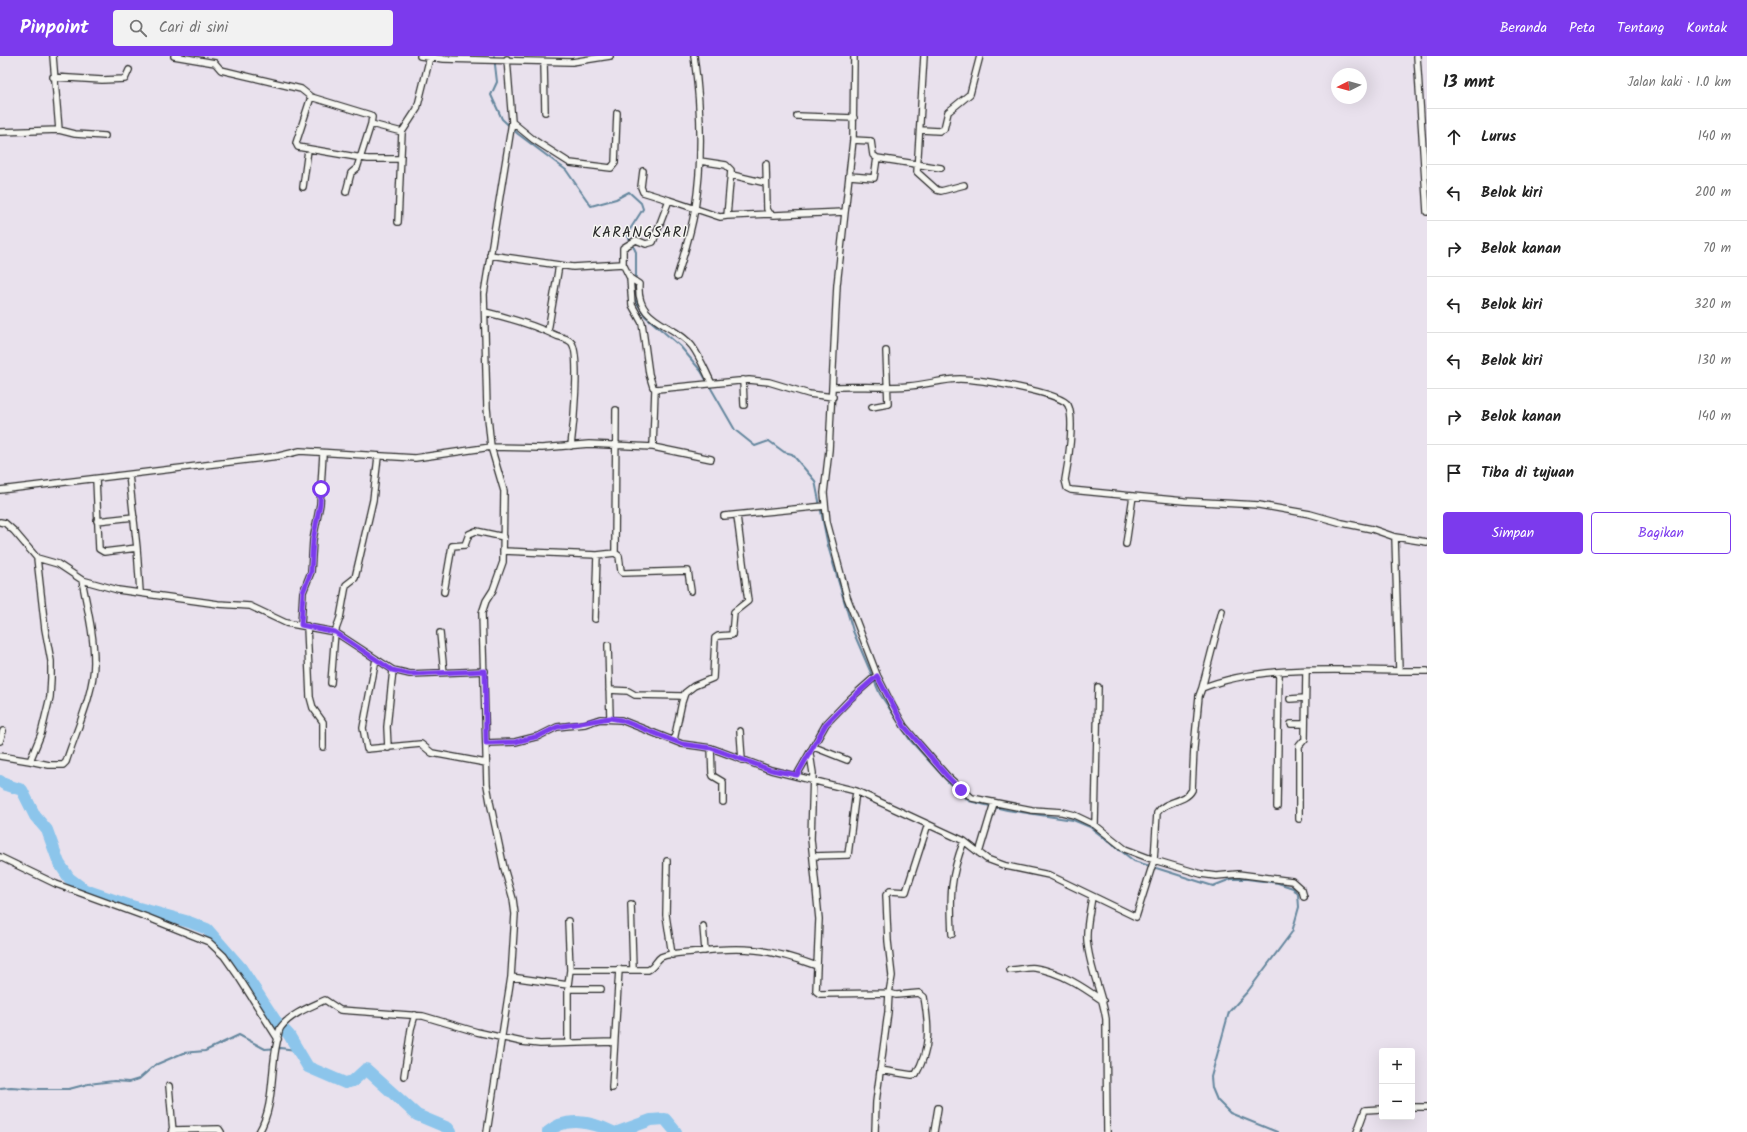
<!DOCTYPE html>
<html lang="id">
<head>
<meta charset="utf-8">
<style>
  :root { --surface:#fff; --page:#f2f2f2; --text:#222; --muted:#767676; --line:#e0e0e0; --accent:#7c3aed }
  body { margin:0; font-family:Kalam,sans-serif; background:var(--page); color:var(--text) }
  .controls { position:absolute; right:12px; bottom:12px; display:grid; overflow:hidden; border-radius:4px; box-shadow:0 4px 16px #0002 }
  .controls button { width:36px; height:36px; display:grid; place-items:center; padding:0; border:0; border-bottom:1px solid var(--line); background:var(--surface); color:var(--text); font:20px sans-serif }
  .compass { position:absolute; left:1331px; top:12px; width:36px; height:36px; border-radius:50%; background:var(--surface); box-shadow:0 4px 16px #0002; rotate:264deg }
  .stop { position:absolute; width:12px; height:12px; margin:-9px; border:3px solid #7c3aed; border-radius:50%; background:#fff }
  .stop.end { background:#7c3aed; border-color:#fff; box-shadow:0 1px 4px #0008 }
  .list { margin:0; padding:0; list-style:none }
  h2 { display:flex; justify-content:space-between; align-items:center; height:52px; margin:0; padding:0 16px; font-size:17px }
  h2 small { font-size:13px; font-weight:400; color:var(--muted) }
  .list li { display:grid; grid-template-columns:26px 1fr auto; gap:12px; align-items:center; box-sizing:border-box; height:56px; padding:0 16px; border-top:1px solid var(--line) }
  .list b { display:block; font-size:15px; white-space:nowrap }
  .list em { font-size:13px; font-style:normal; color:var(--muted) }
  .actions { display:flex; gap:8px; padding:12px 16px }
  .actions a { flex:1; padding:9px 0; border:1px solid var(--accent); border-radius:4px; text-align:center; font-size:14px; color:var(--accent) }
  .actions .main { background:var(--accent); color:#fff }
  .icon { flex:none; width:22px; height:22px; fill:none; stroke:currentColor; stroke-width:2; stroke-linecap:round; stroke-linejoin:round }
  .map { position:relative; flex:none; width:1427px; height:1076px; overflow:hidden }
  header { display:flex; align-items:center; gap:24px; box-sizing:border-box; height:56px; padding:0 20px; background:var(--accent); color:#fff }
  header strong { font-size:19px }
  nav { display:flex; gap:22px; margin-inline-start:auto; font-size:14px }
  .search { width:280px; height:36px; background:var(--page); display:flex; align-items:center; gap:10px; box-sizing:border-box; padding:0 14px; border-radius:4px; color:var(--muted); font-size:15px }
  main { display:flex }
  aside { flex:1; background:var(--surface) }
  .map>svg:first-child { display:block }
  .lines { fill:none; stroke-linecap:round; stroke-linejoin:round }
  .stream { stroke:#65879e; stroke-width:2 }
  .river { stroke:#8cc5eb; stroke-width:12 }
  .street-casing { stroke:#2b2b2b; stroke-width:8 }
  .street { stroke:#f6f6f2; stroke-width:5.5 }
  .route { stroke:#7c3aed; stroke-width:5 }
  .labels { text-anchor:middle; stroke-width:3; stroke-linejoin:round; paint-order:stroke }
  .quarter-label { font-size:15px; letter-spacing:1px; fill:#2b2b2b; stroke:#f6f6f2 }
</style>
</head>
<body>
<header>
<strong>Pinpoint</strong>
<div class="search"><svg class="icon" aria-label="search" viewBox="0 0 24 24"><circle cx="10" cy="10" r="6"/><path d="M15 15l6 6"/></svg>Cari di sini</div>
<nav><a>Beranda</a><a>Peta</a><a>Tentang</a><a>Kontak</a></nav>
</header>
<main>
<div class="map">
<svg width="1427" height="1076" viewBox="0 0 1427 1076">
  <rect width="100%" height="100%" fill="#e9e1ed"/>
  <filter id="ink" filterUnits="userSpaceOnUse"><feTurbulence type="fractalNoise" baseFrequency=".025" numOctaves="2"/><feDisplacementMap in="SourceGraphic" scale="8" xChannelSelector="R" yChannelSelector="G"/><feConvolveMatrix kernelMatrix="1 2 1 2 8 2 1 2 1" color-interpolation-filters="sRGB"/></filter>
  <g filter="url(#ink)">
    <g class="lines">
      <path class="stream" d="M 494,0 L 497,26 L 491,39 L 502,63 L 518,78 L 566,114 L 591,150 L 616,143 L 629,136 L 641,147 L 643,153 L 627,178 L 636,196 L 636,219 L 633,236
        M 634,242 L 645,260 L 680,290 L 701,315 L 735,374 L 755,390 L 769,385 L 784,396 L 792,398 L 815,425 L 828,490 L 853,575 L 880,638 L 910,684 L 949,727 L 969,745 L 1007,754 L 1073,764 L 1090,771 L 1134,805 L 1213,830 L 1231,823 L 1247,823 L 1278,827 L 1293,832 L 1298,838 L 1299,851 L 1292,876 L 1248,935 L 1229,956 L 1211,1021 L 1212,1032 L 1217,1044 L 1230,1057 L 1277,1076
        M 0,1032 L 11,1031 L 39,1033 L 69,1033 L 88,1028 L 114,1025 L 129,1026 L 139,1023 L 155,1009 L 183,997 L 205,995 L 239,979 L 265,993 L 280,992 L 296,994"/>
      <path class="river" d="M 0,725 L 4,728 L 22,734 L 35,760 L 47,774 L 59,807 L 69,822 L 85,834 L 128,849 L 189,866 L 207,873 L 241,912 L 275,964 L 289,979 L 308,1011 L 345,1027 L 353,1025 L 366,1013 L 417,1059 L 448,1072 L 451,1076
        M 548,1076 C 566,1060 593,1066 613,1076
        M 618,1076 L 651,1064 L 665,1063 L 676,1076"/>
      <defs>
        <path id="street" d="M 53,0 L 59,74
          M 174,0 L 215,7 L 221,14 L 301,33 L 311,41 L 370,59 L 372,61 L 371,68 L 402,76
          M 420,0 L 444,3 L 572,6 L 610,0
          M 854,0 L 853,84 L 837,229 L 829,394 L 824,437 L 827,466 L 847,541 L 877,619 L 893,651 L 904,670 L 919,688 L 947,720 L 972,742 L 1032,754 L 1062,756 L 1074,759 L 1095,769 L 1125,793 L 1154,804 L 1201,818 L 1216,820 L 1238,818 L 1292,825 L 1302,834 L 1304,841
          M 924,0 L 917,116 L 937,134 L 941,135 L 964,129
          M 1417,0 L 1427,156
          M 544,6 L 545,56
          M 53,21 L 102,24 L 125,23 L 129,14
          M 311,41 L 296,87 L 298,91 L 368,103 L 400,103
          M 797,60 L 854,62
          M 512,66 L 534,84 L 570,107 L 611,112 L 615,107 L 617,57
          M 921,74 L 939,75 L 944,73 L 948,56 L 970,38 L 980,0
          M 0,76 L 59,74 L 75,78 L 105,80
          M 853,84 L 871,85 L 873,99 L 877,102 L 941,112
          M 766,108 L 767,153 L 770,158 L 774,159 L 845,156
          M 643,115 L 641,131 L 643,136 L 669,144 L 653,186 L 646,188 L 636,184 L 623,192 L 623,208 L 630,222 L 632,249 L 642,267 L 649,318 L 653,331 L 657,333 L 749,324 L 769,326 L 809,338 L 833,341
          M 732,119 L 766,127
          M 850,120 L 874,122 L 877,102
          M 303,131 L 308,94
          M 346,136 L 351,117 L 357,112 L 371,68
          M 669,144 L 720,161 L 727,160 L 731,114 L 726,109 L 700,105
          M 727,160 L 770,158
          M 398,166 L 402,76 L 417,53 L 430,1
          M 490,199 L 573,211 L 623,208
          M 677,221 C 684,199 691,176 695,153 C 703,103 701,50 694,0
          M 630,222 L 639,228 C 636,268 673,266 692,290 C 700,301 705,314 711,326
          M 485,256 C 510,262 534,269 557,280 C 561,281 568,283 571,286 C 581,295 573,374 571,390
          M 548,275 L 559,209
          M 743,324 L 744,349
          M 833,331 C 859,330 884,332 909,330 C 926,329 943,323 960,323 C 977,323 1061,336 1068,349 C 1075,362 1068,409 1065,424 L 1067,432 L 1071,434 L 1184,445 L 1259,449 L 1310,458 L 1342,467 L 1372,473 L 1395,481 L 1427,486
          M 872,351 L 888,348 L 886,295
          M 653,391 L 655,333
          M 129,419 L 137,492 L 140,536
          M 96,423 L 99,493 L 104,496 L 137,492
          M 0,434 L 279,400 L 300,395 L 415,402 L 491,391 L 542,392 L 589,388 L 653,391 L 711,403
          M 724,460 L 825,450
          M 97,465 L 134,461
          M 0,466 L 5,467 L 14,475 L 37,502 L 58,508 L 82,524 L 118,534 L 218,548 L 250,550 L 286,567 L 335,576 L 393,614 L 410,618 L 485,615
          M 1395,481 L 1399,615
          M 1126,488 L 1133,440
          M 503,495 L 597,499 L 615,497 L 616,354
          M 615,497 L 619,500 L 621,515 L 623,517 L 688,515 L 691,535
          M 444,536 L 452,490 L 465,489 L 469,478 L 476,475 L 504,481
          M 595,563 L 597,499
          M 301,569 L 303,536 L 311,516 L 313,484 L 320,448 L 323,398
          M 307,570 L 310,641 L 313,652 L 323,666 L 323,691
          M 440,577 L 444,617
          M 608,589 L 610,662
          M 376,603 L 363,672 L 367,693 L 421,688 L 432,697 L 486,707
          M 331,627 L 335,576 L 340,562 L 346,529 L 355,522 L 373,444 L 378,401
          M 1202,632 L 1222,555
          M 609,634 L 628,635 L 635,639 L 683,640
          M 1290,643 L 1305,642
          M 1291,668 L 1305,668
          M 740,675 L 742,704
          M 674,684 L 682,646 L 685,637 L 694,630 L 713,622 L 715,582 L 718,580 L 732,579 L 734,556 L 748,545 L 737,460
          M 0,685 L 3,675
          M 486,687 L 515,686 L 539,680 L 557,671 L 585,668 L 600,663 L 621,664 L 682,688 L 711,692 L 771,714 L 856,735 L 964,785 L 987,803 L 1006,810 L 1049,819 L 1136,861 L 1154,804 L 1157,757 C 1165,744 1185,747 1192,734 L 1194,692 L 1199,640 L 1202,632 C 1266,606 1358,616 1427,615
          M 814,691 L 847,704
          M 388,692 L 387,671 L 393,614
          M 711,692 L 712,717 L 713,720 L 723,726 L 723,746
          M 810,698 L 813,717 L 811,783 L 819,863 L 816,935 L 820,938 L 889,937 L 896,939 L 919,937 L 924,941 C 929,970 931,992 916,1018 L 912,1019 L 880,1014
          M 0,700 L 30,705 L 41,678 L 50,641 L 51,622 L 51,605 L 45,573 L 37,502
          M 30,705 L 49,709 L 63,709 L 66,706 C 76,675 94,638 94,606 C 94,578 87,551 82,524
          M 797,719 L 826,668 L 851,642 L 877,619
          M 1277,751 L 1279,617
          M 1299,763 L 1299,690 L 1305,683 L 1306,615
          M 1095,769 L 1098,631
          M 979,797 L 994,747
          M 813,800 L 848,799 L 856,735
          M 0,801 L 56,828 L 149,862 L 209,886 L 224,900 L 238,920 L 278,983
          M 667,805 L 666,859 L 672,899
          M 1092,841 C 1090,855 1086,870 1087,884 C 1089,912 1102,936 1106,963 L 1107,1076
          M 631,848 L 633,913
          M 568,865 L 570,914
          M 703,870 L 705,895
          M 952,878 C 950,841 950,820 964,785
          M 1010,914 C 1018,914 1028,911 1035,912 C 1061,916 1083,931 1103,945
          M 511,921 L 568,929
          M 568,933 L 601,933
          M 568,987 L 568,929 L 570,914 L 648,914 C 655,911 656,904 661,901 C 670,897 682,897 692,896 C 743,890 769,892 817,910
          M 404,1020 L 411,973 L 415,959
          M 169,1030 L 173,1076
          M 612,1032 L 619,913
          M 1412,1051 L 1427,1051
          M 172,1074 L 219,1073 L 221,1076
          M 259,1076 C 275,1049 270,1016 277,986 C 278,982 278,975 281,971 C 291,958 310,951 325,944 L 340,954 L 423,960 L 477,976 L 522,986 L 540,988 L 614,986
          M 487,1076 L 511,921 L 515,858 L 513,843 L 504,812 L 490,746 L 487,729 L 482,557 L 486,545 L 493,534 L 503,506 L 504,435 L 491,391 L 487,352 L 484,238 L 512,66 L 507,3
          M 875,1076 L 876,1046 L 888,956 L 889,937 L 892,920 L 888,885 L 886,839 L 890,835 L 906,836 L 928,768
          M 934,1076 L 938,1052
          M 1357,1076 L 1365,1054 L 1382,1053"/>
      </defs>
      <use href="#street" class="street-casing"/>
      <use href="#street" class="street"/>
    </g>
  </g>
  <g class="lines" filter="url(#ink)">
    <path class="route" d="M 321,433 L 320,448 L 313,484 L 311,516 L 303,536 L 301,569 L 335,576 L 392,614 L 410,618 L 485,615 L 486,687 L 515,686 L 539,680 L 557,671 L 610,662 L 621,664 L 682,688 L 711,692 L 771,714 L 797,719 L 826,668 L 852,642 L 877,620 L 904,670 L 947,720 L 961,734"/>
  </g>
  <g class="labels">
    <g class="quarter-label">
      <text x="640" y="181">KARANGSARI</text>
    </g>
  </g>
</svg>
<div class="controls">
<button>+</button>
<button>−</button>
</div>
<svg class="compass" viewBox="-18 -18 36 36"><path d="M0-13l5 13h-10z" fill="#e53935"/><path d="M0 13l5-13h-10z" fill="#767676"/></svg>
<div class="stop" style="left:321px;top:433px"></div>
<div class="stop end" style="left:961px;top:734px"></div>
</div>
<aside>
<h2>13 mnt<small>Jalan kaki · 1.0 km</small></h2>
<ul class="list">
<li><svg class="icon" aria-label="ahead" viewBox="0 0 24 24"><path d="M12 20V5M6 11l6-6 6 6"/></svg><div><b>Lurus</b></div><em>140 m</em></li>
<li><svg class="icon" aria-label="left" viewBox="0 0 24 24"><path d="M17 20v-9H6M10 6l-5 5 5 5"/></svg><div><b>Belok kiri</b></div><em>200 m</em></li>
<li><svg class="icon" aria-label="right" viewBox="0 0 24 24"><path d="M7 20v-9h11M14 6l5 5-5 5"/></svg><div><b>Belok kanan</b></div><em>70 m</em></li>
<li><svg class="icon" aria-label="left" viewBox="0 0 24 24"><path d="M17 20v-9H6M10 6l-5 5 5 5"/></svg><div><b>Belok kiri</b></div><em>320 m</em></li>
<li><svg class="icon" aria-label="left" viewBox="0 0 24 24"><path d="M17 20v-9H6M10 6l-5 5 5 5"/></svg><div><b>Belok kiri</b></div><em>130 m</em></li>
<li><svg class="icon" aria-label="right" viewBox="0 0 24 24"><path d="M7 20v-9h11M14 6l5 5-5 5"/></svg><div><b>Belok kanan</b></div><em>140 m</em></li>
<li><svg class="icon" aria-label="arrive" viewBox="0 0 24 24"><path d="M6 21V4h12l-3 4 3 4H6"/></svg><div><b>Tiba di tujuan</b></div></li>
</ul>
<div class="actions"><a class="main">Simpan</a><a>Bagikan</a></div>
</aside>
</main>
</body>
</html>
